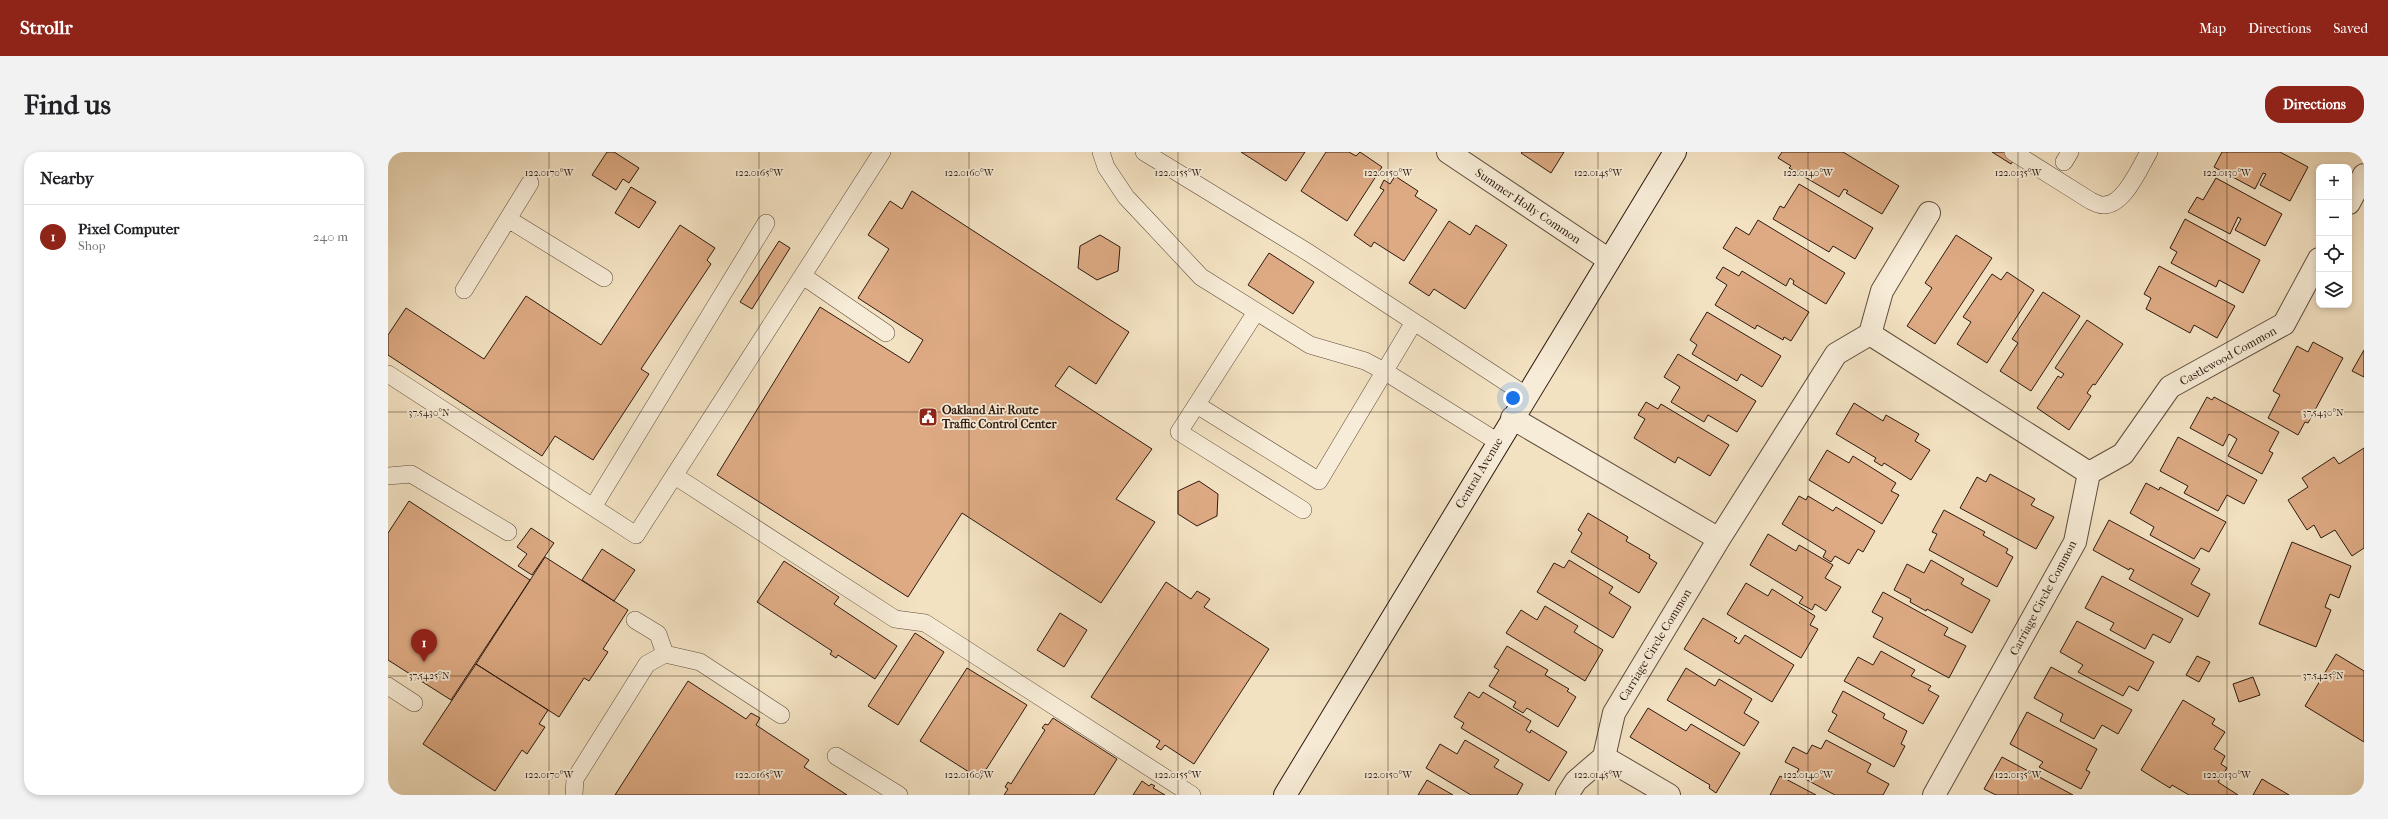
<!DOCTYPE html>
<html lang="en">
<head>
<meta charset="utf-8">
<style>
  :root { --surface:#fff; --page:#f2f2f2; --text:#202124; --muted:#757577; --line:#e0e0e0; --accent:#8f2418 }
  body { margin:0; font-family:"IM FELL French Canon",serif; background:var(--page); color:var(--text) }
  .controls { position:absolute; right:12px; top:12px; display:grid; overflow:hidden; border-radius:8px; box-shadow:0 2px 6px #0003 }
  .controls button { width:36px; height:36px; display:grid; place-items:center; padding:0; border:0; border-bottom:1px solid var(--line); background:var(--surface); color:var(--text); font:20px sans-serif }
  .you { position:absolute; left:1125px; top:246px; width:14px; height:14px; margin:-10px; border:3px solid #fff; border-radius:50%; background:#1a73e8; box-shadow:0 0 0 6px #1a73e833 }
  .badge { display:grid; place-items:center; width:26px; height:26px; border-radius:50%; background:var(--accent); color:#fff; font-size:13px; font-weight:700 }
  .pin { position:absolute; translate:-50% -33px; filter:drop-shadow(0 1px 2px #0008) }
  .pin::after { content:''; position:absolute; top:21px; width:14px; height:12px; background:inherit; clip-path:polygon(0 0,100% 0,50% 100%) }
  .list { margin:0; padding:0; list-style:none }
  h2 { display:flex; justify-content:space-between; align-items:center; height:52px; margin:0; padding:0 16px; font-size:17px }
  h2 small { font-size:13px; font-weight:400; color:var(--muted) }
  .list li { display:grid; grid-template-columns:26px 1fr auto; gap:12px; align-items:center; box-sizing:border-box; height:64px; padding:0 16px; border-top:1px solid var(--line) }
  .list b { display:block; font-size:15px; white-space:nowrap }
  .list p { margin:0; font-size:13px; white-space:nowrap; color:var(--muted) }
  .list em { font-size:13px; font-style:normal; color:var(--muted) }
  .icon { flex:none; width:22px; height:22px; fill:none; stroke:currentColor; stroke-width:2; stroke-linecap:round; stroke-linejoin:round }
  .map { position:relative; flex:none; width:1976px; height:643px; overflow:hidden; border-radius:16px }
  header { display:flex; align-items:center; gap:24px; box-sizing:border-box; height:56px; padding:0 20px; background:var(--accent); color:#fff }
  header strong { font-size:19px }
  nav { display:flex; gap:22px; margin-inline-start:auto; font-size:14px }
  .intro { display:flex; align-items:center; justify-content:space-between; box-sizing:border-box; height:96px; padding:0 24px }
  h1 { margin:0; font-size:28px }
  .button { padding:10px 18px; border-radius:16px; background:var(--accent); color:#fff; font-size:14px; font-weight:700 }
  main { display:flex; gap:24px; padding:0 24px }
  aside { flex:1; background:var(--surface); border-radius:16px; box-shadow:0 2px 6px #0003 }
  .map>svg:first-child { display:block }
  .building { fill:#ddaa83; stroke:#2f1a10 }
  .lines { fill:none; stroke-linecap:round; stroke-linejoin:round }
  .service-casing { stroke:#604c3c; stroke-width:18 }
  .minor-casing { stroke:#604c3c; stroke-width:24 }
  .secondary-casing { stroke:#2f1a10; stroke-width:24 }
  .service { stroke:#f7ecd7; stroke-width:17 }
  .minor { stroke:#f7ecd7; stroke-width:22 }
  .secondary { stroke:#f7ecd7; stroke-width:22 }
  .ticks { fill:none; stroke:#2f1a10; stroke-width:1; stroke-opacity:0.45 }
  .labels { text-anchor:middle; stroke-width:3.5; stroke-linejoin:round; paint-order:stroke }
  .street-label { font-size:12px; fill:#2f1a10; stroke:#f7ecd7 }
  .poi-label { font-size:12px; font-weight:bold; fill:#2f1a10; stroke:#f7ecd7; text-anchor:start }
  .ticks-label { font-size:10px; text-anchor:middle; fill:#2f1a10; stroke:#f7ecd7; stroke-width:3.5; stroke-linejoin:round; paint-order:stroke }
</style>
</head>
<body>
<header>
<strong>Strollr</strong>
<nav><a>Map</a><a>Directions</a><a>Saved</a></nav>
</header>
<div class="intro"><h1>Find us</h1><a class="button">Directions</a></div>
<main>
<aside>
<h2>Nearby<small></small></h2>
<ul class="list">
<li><span class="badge">1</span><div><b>Pixel Computer</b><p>Shop</p></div><em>240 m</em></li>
</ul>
</aside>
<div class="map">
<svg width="1976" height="643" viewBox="0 0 1976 643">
  <rect width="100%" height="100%" fill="#f3e2c2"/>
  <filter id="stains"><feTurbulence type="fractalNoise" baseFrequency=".005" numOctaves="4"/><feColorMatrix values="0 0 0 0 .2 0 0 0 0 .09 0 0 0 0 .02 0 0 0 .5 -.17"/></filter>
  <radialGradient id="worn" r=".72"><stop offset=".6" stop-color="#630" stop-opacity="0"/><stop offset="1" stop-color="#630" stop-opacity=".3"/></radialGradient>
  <path class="building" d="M 219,0 L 226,0 L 251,16 L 241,31 L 235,27 L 228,38 L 204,23 Z
    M 853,0 L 917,0 L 898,29 Z
    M 938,0 L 961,0 L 968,4 L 972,0 L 994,15 L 959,69 L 913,39 Z
    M 1134,0 L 1176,0 L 1163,21 L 1133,1 Z
    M 1394,0 L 1455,0 L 1511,34 L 1494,62 L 1458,41 L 1460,39 L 1456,37 L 1451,45 L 1401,16 L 1403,14 L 1390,6 Z
    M 1604,0 L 1631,0 L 1623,12 Z
    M 1834,0 L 1892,0 L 1920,15 L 1902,49 L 1872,33 L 1878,22 L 1875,21 L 1867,37 L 1826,15 Z
    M 1007,24 L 1030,39 L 1027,44 L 1049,58 L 1016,109 L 986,90 L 983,95 L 966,83 L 996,38 L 992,36 L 996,28 L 1002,32 Z
    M 1828,26 L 1894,62 L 1877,94 L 1847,78 L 1853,67 L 1850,65 L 1842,82 L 1800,60 L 1809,45 L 1815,48 Z
    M 1411,32 L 1485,76 L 1467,107 L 1445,94 L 1441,100 L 1385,67 L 1392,54 L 1396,56 Z
    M 243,35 L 268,50 L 251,76 L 227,61 Z
    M 524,39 L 741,180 L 708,232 L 681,214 L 667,234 L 764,297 L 728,347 L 767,370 L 713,451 L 574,361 L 520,445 L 329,323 L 432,155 L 521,211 L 535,188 L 470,146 L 501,97 L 480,83 L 502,49 L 514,57 Z
    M 1797,67 L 1872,108 L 1855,141 L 1831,128 L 1828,135 L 1783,111 L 1789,100 L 1782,96 Z
    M 1370,68 L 1457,121 L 1438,152 L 1405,132 L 1406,129 L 1402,126 L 1398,134 L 1335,96 L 1348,75 L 1361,83 Z
    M 1061,69 L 1082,83 L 1088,73 L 1119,93 L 1077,157 L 1046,137 L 1041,144 L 1021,131 Z
    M 292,73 L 327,96 L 319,108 L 323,112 L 253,217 L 261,222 L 205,308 L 167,284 L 154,304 L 0,203 L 0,183 L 18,156 L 96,207 L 138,144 L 213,193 Z
    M 712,83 L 732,95 L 730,119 L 709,128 L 690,116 L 692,94 Z
    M 1568,83 L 1604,106 L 1547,192 L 1519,174 L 1544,136 L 1537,131 Z
    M 391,89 L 402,96 L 364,157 L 352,150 Z
    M 881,101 L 926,130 L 905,162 L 860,133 Z
    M 1771,114 L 1847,154 L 1829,186 L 1806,173 L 1802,181 L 1758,157 L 1763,146 L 1756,142 Z
    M 1335,115 L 1351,124 L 1354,119 L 1421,160 L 1403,189 L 1396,185 L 1395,188 L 1369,173 L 1367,177 L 1327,153 L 1339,133 L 1328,126 Z
    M 1619,120 L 1646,138 L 1599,211 L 1569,192 L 1583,170 L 1575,165 L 1604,122 L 1613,128 Z
    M 1655,140 L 1692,164 L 1643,239 L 1612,219 L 1630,191 L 1624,187 Z
    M 1319,160 L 1393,204 L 1374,235 L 1353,222 L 1349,229 L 1304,202 L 1309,193 L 1302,188 Z
    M 1699,168 L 1735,192 L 1707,233 L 1705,232 L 1699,241 L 1703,244 L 1681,278 L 1649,256 L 1670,224 L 1673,226 L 1676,222 L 1667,216 Z
    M 1925,190 L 1955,206 L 1920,271 L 1917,270 L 1910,283 L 1880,266 L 1892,243 L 1885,239 L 1909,194 L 1920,200 Z
    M 1976,198 L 1976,225 L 1964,219 Z
    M 1290,202 L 1368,249 L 1349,280 L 1320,263 L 1316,270 L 1283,250 L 1292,235 L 1276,225 Z
    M 1819,245 L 1824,248 L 1826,245 L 1891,280 L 1881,299 L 1885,301 L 1874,322 L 1840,304 L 1849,287 L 1841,282 L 1835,294 L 1802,276 Z
    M 1258,250 L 1270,257 L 1273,252 L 1341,293 L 1322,324 L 1290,305 L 1287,311 L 1246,286 L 1257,267 L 1250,263 Z
    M 1466,251 L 1495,269 L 1498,263 L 1531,282 L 1527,289 L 1542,298 L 1523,328 L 1496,311 L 1494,314 L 1486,309 L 1488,306 L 1448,282 Z
    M 1790,285 L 1869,328 L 1856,352 L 1839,343 L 1830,359 L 1796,341 L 1800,334 L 1772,319 Z
    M 1976,296 L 1976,396 L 1964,404 L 1947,378 L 1933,386 L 1926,373 L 1919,378 L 1900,348 L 1920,335 L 1914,326 L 1946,305 L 1951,312 Z
    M 1439,298 L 1461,311 L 1465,304 L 1508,331 L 1503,339 L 1511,343 L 1494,372 L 1421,328 Z
    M 1602,322 L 1647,347 L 1643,353 L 1666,365 L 1648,397 L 1572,356 L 1589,325 L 1598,330 Z
    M 811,329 L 830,342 L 829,364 L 809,374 L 790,362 L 790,339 Z
    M 1758,331 L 1771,338 L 1772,335 L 1838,370 L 1821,400 L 1813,396 L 1806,407 L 1762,383 L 1766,375 L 1742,361 Z
    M 1411,344 L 1418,348 L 1420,344 L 1445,359 L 1448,355 L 1487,379 L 1475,400 L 1470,397 L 1461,412 L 1447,404 L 1443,410 L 1435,405 L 1438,399 L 1394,372 Z
    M 21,349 L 142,428 L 63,548 L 0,508 L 0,381 Z
    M 1556,358 L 1597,380 L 1595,383 L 1620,397 L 1618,401 L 1625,405 L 1609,435 L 1541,398 L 1549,382 L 1544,380 Z
    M 1200,361 L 1240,385 L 1238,389 L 1262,403 L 1261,406 L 1269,411 L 1251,441 L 1183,400 L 1194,381 L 1190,378 Z
    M 1721,368 L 1812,417 L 1803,432 L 1822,442 L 1810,465 L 1741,427 L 1746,418 L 1742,416 L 1741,418 L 1705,398 Z
    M 143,376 L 166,391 L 144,423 L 130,414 L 139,402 L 129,395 Z
    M 1380,382 L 1408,399 L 1411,393 L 1445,413 L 1437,426 L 1453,435 L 1438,459 L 1427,452 L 1424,458 L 1411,451 L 1415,445 L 1362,413 Z
    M 1904,390 L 1963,414 L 1951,446 L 1942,442 L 1937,455 L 1943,458 L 1928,495 L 1871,472 Z
    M 214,397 L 247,418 L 226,449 L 194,428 Z
    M 157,405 L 240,458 L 215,497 L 220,500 L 201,529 L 196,526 L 171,565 L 88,512 Z
    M 1181,408 L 1225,435 L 1221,441 L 1243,455 L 1225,486 L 1149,440 L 1166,411 L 1176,416 Z
    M 1543,408 L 1576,427 L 1573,432 L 1602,448 L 1584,481 L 1539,457 L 1538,459 L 1522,450 L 1523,447 L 1506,438 L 1519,412 L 1536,421 Z
    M 396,409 L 451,445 L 446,452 L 509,494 L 487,527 L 450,503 L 448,506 L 442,502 L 444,499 L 369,450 Z
    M 1714,424 L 1795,467 L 1782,491 L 1765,482 L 1757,497 L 1722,478 L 1726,471 L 1697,456 Z
    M 778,430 L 803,447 L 809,439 L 816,443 L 822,447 L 816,455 L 881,497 L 806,612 L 777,593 L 773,598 L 768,595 L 772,589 L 703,545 Z
    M 1358,431 L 1380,444 L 1384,437 L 1427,464 L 1422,473 L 1430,477 L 1413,506 L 1339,462 Z
    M 1495,440 L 1560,476 L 1556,483 L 1578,494 L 1561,526 L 1485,485 L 1495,466 L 1484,460 Z
    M 1157,454 L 1190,474 L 1186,480 L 1215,498 L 1197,529 L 1118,481 L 1133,458 L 1149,468 Z
    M 672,461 L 699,478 L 676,515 L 649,498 Z
    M 1315,466 L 1349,486 L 1346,489 L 1351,492 L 1357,483 L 1406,513 L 1384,550 L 1296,497 Z
    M 1689,469 L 1766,510 L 1750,539 L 1741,534 L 1735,544 L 1690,520 L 1695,513 L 1672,500 Z
    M 527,481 L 556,500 L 510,573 L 480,554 Z
    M 1119,494 L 1160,518 L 1157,523 L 1181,537 L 1179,539 L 1188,545 L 1170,575 L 1139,556 L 1135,561 L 1125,555 L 1128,550 L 1101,534 L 1111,518 L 1106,515 Z
    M 1493,499 L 1527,518 L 1523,524 L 1543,534 L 1540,538 L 1551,544 L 1535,572 L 1456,529 L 1470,505 L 1485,513 Z
    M 1948,502 L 1976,519 L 1976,590 L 1917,554 Z
    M 1809,504 L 1822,510 L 1811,530 L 1798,523 Z
    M 88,512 L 160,558 L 151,572 L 157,575 L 139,602 L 134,598 L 107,639 L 35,592 Z
    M 1663,515 L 1744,558 L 1730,582 L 1714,573 L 1706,587 L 1672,569 L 1675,562 L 1646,546 Z
    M 579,516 L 639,553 L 592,627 L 532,589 Z
    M 1298,516 L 1327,534 L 1331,527 L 1364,547 L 1356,561 L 1371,570 L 1356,594 L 1279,548 Z
    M 1865,525 L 1872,543 L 1851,550 L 1845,532 Z
    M 300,529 L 358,567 L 363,561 L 372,566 L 368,573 L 421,608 L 416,615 L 459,643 L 227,643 Z
    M 1455,539 L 1497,562 L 1495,566 L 1519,579 L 1513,592 L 1517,594 L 1506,615 L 1440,579 L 1449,563 L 1444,560 Z
    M 1081,540 L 1091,546 L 1095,540 L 1143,569 L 1138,578 L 1142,581 L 1143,578 L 1179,600 L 1161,629 L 1073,576 L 1076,571 L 1066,565 Z
    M 1795,548 L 1827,567 L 1824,572 L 1837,580 L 1826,597 L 1837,604 L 1833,612 L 1839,616 L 1830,630 L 1850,643 L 1801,643 L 1784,633 L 1782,636 L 1753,618 Z
    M 1260,556 L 1298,579 L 1303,572 L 1352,601 L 1328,641 L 1321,636 L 1322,633 L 1242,585 Z
    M 1639,560 L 1709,597 L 1698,618 L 1702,620 L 1693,637 L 1651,615 L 1655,610 L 1622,592 Z
    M 665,566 L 729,607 L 706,643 L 616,643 L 620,637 L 617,635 L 620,630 L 623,632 L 657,578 L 654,576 L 657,572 L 660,573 Z
    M 1077,588 L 1111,608 L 1106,615 L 1135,632 L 1129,643 L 1083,643 L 1038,616 L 1052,592 L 1069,602 Z
    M 1438,588 L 1483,612 L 1479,620 L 1501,632 L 1495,643 L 1447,643 L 1408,622 L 1411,617 L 1397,610 L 1405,595 L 1419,602 L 1424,593 L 1433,597 Z
    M 1614,605 L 1685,643 L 1608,643 L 1596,637 Z
    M 1392,624 L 1428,643 L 1382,643 Z
    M 1874,627 L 1901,643 L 1865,643 Z
    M 1039,628 L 1065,643 L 1030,643 Z
    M 754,629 L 761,634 L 763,632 L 767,634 L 765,636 L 777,643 L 745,643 Z"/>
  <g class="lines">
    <defs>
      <path id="service" d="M 713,0 L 718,15 L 738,45 L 813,125 L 922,193 L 977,209 L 996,219 L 1110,290
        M 756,0 L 921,101 L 1139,244
        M 1625,0 L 1703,49 C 1707,51 1712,53 1715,53 C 1736,54 1752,15 1761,0
        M 1676,10 L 1682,0
        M 120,67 L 216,126
        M 415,124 L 498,181
        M 76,138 L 142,31
        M 868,160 L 791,280 L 915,358
        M 0,222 L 248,383 L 494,0
        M 809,253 L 931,329 L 1026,170
        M 0,324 L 23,322 L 120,380
        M 287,324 L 507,467 L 537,471 L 804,643
        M 205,355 L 378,71
        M 247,468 L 270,482 L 277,502
        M 0,534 L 26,551
        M 448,604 L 511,643
        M 186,643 L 187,627 L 259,512 L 277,502 L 312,510 L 393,563"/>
      <path id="minor" d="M 1060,0 L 1221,108
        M 1961,51 L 1976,23
        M 1482,182 L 1701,321
        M 1124,266 L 1331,387
        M 1701,321 L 1735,302 L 1782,235 L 1896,172 L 1931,107
        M 1216,605 L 1281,643
        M 1179,643 L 1188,629 L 1216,605 L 1226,561 L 1331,387 L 1448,202 L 1482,182 L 1494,139 L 1541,61
        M 1546,643 L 1687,390 L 1701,321"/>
      <path id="secondary" d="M 897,643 L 1287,0"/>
    </defs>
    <use href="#service" class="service-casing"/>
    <use href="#minor" class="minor-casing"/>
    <use href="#secondary" class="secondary-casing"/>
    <use href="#service" class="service"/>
    <use href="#minor" class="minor"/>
    <use href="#secondary" class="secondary"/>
  </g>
  <path class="ticks" d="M 161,0 L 161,643M 371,0 L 371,643M 581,0 L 581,643M 790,0 L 790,643M 1000,0 L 1000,643M 1210,0 L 1210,643M 1420,0 L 1420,643M 1630,0 L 1630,643M 1839,0 L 1839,643M 0,260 L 1976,260M 0,524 L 1976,524"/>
  <defs>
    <symbol id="civic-square" viewBox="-11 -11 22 22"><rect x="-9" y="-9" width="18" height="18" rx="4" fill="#8f2418" stroke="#f7ecd7"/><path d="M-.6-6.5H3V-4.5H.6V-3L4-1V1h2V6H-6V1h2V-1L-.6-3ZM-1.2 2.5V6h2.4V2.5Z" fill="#fff"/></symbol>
  </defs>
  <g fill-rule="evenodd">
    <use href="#civic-square" x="529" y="254" width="22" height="22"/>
  </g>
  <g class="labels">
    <g class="street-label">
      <text transform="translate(1140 54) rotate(34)" y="4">Summer Holly Common</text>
      <text transform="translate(1840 204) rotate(-29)" y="4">Castlewood Common</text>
      <text transform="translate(1091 321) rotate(-59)" y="4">Central Avenue</text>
      <text transform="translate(1655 446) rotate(-62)" y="4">Carriage Circle Common</text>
      <text transform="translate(1267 493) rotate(-59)" y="4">Carriage Circle Common</text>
    </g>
    <g class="poi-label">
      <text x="554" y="262">Oakland Air Route<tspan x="554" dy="14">Traffic Control Center</tspan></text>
    </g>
  </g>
  <g class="ticks-label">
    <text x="161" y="24">122.0170°W</text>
    <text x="371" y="24">122.0165°W</text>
    <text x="581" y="24">122.0160°W</text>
    <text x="790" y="24">122.0155°W</text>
    <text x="1000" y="24">122.0150°W</text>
    <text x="1210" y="24">122.0145°W</text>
    <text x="1420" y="24">122.0140°W</text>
    <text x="1630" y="24">122.0135°W</text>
    <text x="1839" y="24">122.0130°W</text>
    <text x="41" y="264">37.5430°N</text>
    <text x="1935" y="264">37.5430°N</text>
    <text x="41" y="527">37.5425°N</text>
    <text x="1935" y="527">37.5425°N</text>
    <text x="161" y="626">122.0170°W</text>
    <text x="371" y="626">122.0165°W</text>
    <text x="581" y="626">122.0160°W</text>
    <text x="790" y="626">122.0155°W</text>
    <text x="1000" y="626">122.0150°W</text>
    <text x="1210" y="626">122.0145°W</text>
    <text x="1420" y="626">122.0140°W</text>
    <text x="1630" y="626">122.0135°W</text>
    <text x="1839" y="626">122.0130°W</text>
  </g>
  <rect width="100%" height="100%" filter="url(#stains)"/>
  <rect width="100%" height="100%" fill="url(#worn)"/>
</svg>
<div class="controls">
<button>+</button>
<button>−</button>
<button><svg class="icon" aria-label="locate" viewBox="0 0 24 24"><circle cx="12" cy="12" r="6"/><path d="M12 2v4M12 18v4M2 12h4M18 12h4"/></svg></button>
<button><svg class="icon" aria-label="layers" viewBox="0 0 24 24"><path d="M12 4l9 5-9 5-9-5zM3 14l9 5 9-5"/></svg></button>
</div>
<div class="you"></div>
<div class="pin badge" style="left:36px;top:510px">1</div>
</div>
</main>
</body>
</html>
